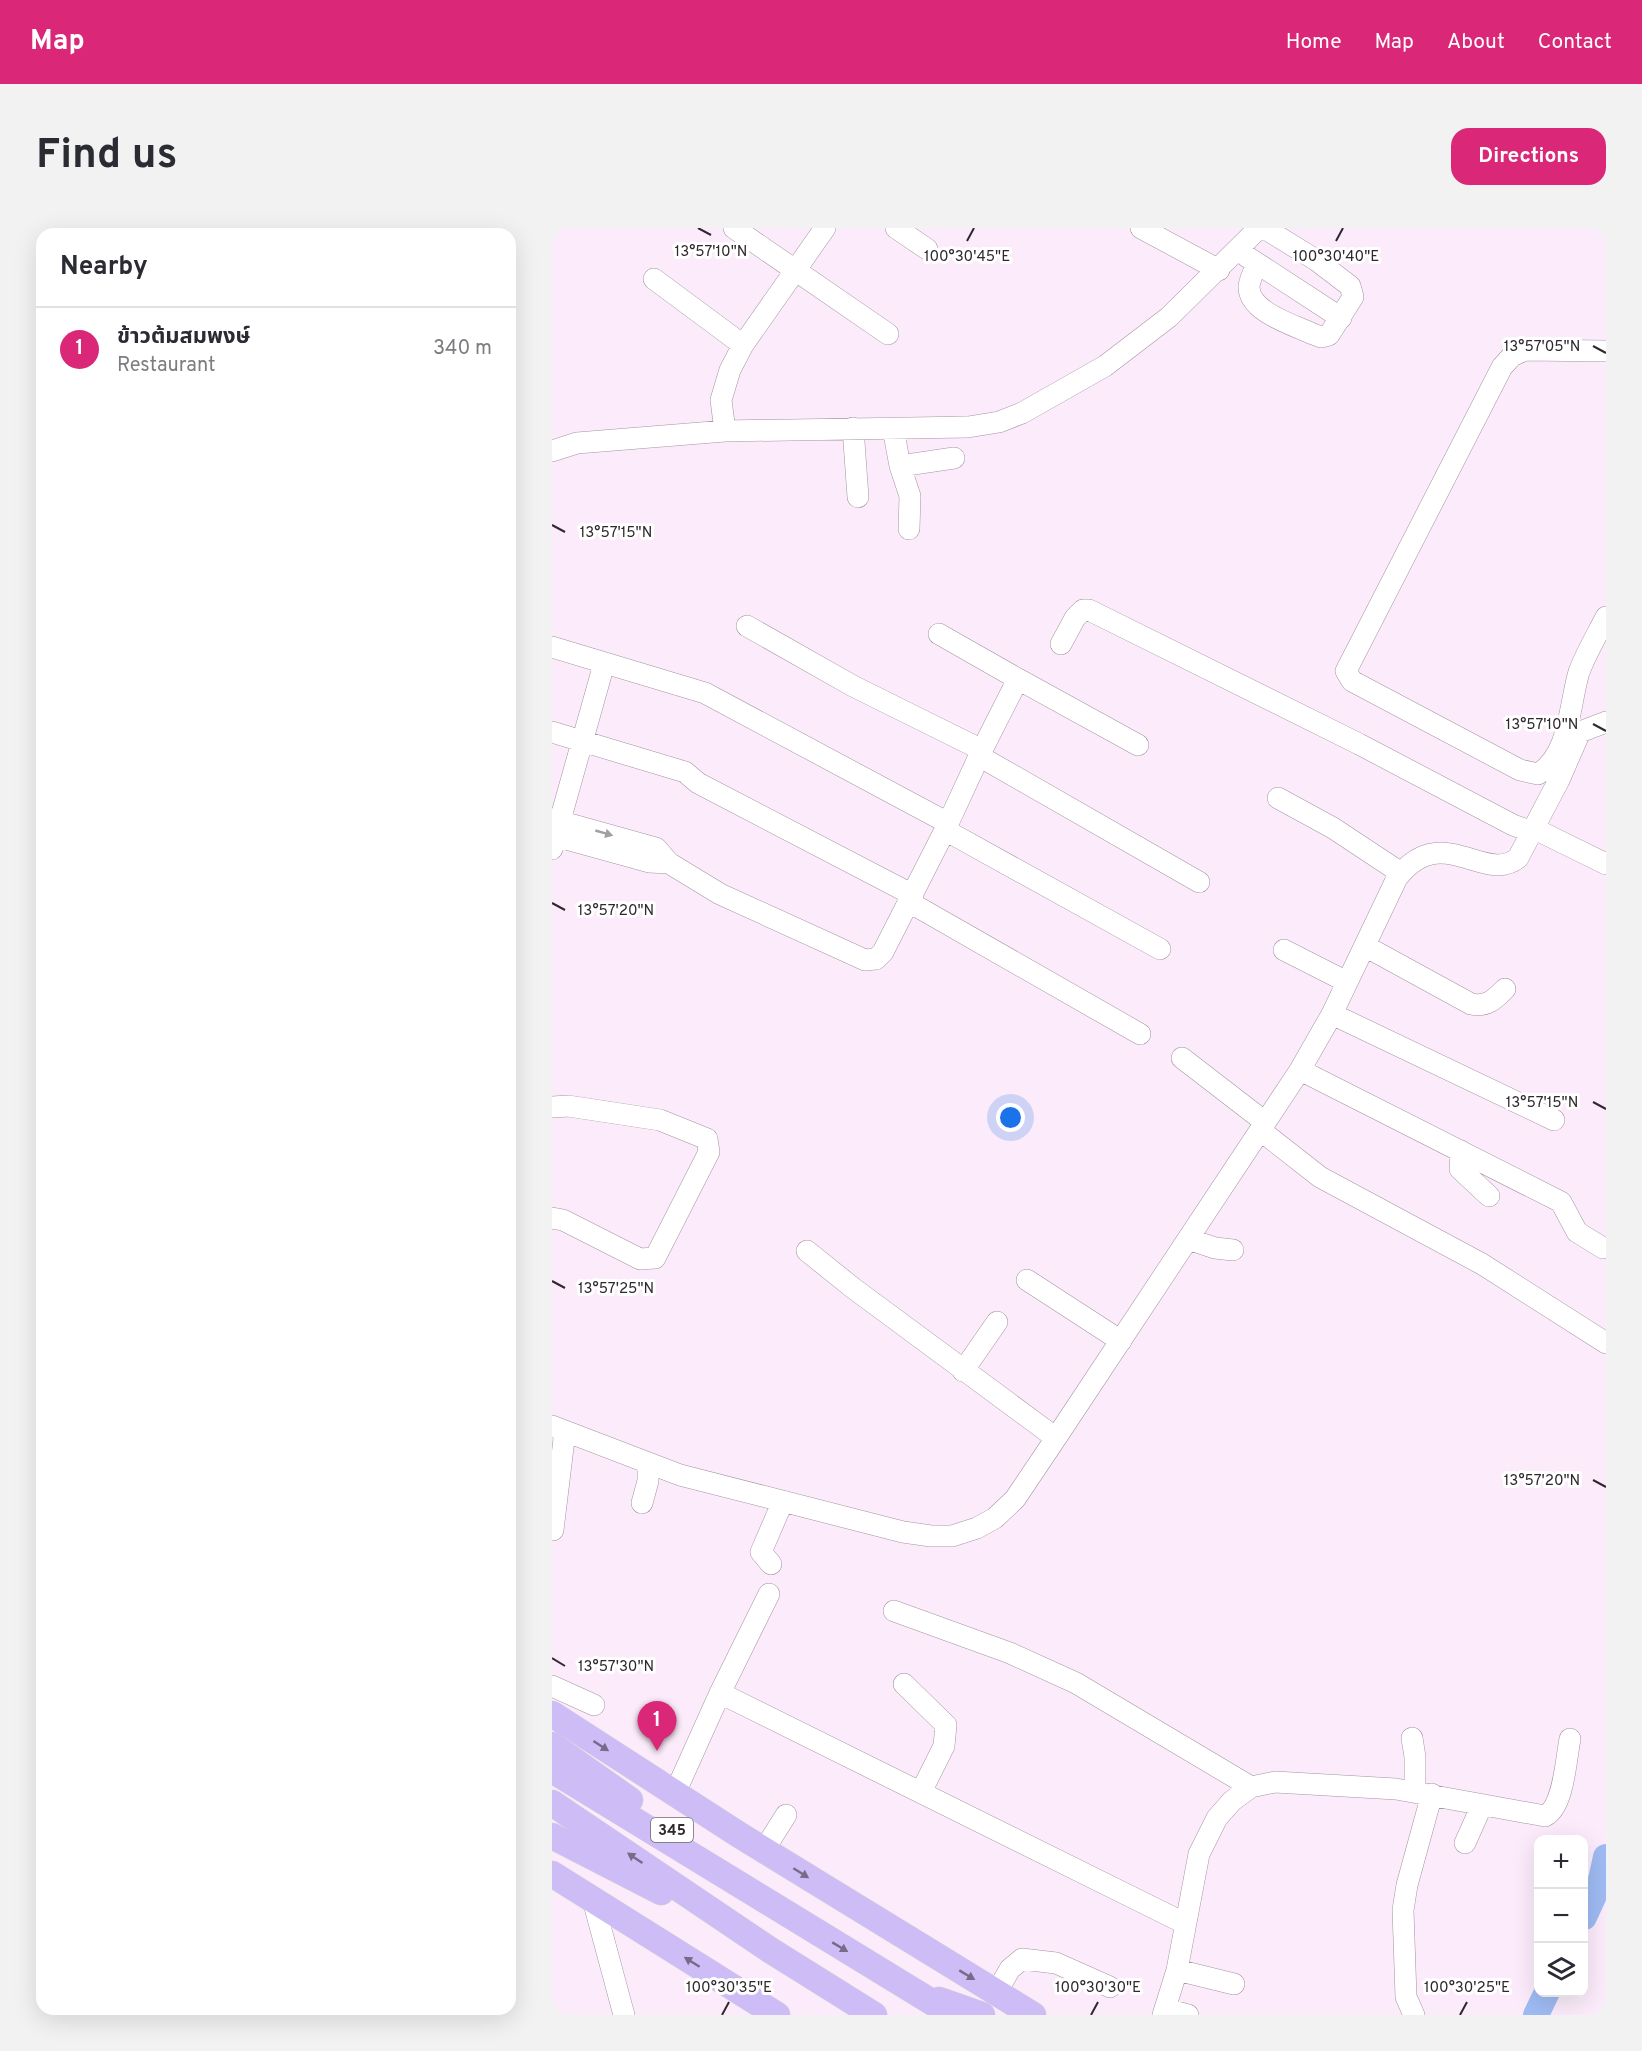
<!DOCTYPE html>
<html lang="en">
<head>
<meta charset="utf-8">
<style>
  :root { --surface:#fff; --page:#f2f2f3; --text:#2b2b33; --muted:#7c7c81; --line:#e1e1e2; --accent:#db2777 }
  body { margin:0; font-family:Overpass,"Noto Sans Thai",sans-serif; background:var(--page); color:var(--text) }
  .controls { position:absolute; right:18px; bottom:18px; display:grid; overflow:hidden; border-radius:12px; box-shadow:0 6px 24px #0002 }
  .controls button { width:54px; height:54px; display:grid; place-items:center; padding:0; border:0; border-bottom:2px solid var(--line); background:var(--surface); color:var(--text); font:30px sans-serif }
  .you { position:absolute; left:459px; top:890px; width:21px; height:21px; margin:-15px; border:4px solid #fff; border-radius:50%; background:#1a73e8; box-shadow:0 0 0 9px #1a73e833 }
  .badge { display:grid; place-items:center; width:39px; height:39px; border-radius:50%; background:var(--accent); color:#fff; font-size:20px; font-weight:700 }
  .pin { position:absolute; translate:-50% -50px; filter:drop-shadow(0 2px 3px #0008) }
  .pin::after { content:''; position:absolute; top:32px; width:21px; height:18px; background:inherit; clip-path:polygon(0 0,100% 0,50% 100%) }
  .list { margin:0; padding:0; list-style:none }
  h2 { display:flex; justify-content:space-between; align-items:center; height:78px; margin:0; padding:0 24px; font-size:26px }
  h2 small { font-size:20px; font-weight:400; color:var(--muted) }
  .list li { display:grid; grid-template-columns:39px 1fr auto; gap:18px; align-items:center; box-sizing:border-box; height:84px; padding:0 24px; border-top:2px solid var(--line) }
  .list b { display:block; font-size:22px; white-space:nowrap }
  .list p { margin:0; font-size:20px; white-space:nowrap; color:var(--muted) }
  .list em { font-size:20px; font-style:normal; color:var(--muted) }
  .icon { flex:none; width:33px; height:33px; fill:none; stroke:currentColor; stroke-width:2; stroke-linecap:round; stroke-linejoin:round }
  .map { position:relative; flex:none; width:1054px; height:1787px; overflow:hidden; border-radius:18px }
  header { display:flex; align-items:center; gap:36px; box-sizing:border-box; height:84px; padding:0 30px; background:var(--accent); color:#fff }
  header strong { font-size:28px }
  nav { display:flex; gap:33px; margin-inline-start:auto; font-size:21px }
  .intro { display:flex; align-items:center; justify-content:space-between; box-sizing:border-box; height:144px; padding:0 36px }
  h1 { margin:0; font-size:42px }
  .button { padding:15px 27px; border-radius:18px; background:var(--accent); color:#fff; font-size:21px; font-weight:700 }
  main { display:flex; gap:36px; padding:0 36px }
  aside { flex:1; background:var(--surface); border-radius:18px; box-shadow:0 6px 24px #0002 }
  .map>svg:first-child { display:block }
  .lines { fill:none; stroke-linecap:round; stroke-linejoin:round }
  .river { stroke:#9fbbf3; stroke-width:26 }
  .minor-casing { stroke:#a394a1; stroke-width:22 }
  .major-casing { stroke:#dad8d9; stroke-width:27 }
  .minor { stroke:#fff; stroke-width:21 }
  .major { stroke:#cdbcf5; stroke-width:26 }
  .oneway { fill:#a19fa1 }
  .oneway2 { fill:#766b88 }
  .ticks { fill:none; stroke:#2f292e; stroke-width:2 }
  .labels { text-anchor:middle; stroke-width:6; stroke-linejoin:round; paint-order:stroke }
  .shield { fill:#fff; stroke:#6d696d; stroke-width:1.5 }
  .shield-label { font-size:15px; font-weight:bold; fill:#2f292e }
  .ticks-label { font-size:15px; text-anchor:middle; fill:#2f292e; stroke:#fff; stroke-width:6; stroke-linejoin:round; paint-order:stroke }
</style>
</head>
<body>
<header>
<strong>Map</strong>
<nav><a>Home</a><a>Map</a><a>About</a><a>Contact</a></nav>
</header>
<div class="intro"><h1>Find us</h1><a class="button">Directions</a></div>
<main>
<aside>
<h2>Nearby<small></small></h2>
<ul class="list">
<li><span class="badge">1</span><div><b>ข้าวต้มสมพงษ์</b><p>Restaurant</p></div><em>340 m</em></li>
</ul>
</aside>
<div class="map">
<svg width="1054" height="1787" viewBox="0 0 1054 1787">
  <rect width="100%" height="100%" fill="#fcecfb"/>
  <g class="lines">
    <path class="river" d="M 1032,1689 L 1049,1652 L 1054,1629
      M 984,1787 L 995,1764"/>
    <defs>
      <path id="minor" d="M 182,0 L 336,106
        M 344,0 L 375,21
        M 589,0 L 667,42
        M 694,28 L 789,90
        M 705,36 C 702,43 698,51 697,58 C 696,84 742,97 761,106 L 769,109 L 777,107 L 801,69 L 798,58 L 764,32 L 712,0
        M 102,51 L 191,117
        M 1054,123 L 973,122 L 960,128 L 950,139 L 794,443 L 800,453 L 968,542 L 986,546 C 1018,527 1017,477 1027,444 C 1034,425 1045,407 1054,389
        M 301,200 L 306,269
        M 341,200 L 348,238 L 358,268 L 357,301
        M 173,203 L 169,172 L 178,142 L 191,117 L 273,0
        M 0,223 L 25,215 L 173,203 L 416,199 L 447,194 L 470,185 L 553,138 L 617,89 L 707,0
        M 348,238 L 402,230
        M 387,406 L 466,451
        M 509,416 L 523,390 L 531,382 L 537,382 L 807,516 L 961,597 L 980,604 L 989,604 L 1054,636
        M 0,419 L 153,465 L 396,595
        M 0,504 L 133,544 L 146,555 L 361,667
        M 430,522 L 466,451 L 586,517
        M 427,528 L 647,654
        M 726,570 L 781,600 L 849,645
        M 0,591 L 104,620 L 117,635 L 168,666 L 313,732 L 324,731 L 331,724 L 393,602 L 430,522 L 301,458 L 195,398
        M 393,602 L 608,721
        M 0,607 L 97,634 L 117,635
        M 0,621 L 52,436
        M 357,674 L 588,806
        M 813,718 L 919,776 C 935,779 942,772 953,761
        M 732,722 L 795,754
        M 780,786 L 1002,892
        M 630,830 L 713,894
        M 748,842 L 1009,974 L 1025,1004 L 1051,1020
        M 0,879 L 16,878 L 108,892 L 155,911 L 157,924 L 103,1030 L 88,1031 L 11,992 L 0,990
        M 708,902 L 768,949 L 930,1036 L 1054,1115
        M 909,923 L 908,941 L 937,968
        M 636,1011 L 663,1020 L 681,1022
        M 255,1023 L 301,1060 L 504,1210
        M 475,1052 L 569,1113
        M 411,1143 L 445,1094
        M 0,1198 L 128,1247 L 351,1304 L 379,1308 L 400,1308 L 425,1300 L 443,1290 L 463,1271 L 504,1210 L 748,842 L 780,786 L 845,650 C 890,592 932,657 966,630 L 1007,552 L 1028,504 L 1054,494
        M 90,1275 L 96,1253 L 96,1235
        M 1,1302 L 13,1203
        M 219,1336 L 209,1324 L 231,1273
        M 217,1366 L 168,1465 L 632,1695
        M 342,1383 L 458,1425 L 524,1455 L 699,1559
        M 352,1456 L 394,1497 L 392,1518 L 369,1564
        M 0,1458 L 42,1477
        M 860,1510 L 863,1529 L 863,1564
        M 123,1565 L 168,1465
        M 913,1615 L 930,1577
        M 212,1622 L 234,1587
        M 41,1672 L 72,1787
        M 625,1742 L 682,1756
        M 444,1765 L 458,1741 L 470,1731 L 504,1735 L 558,1759
        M 613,1781 L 636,1787
        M 611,1787 L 625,1742 L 647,1626 L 665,1590 L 680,1573 L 699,1559 L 723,1554 L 844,1561 L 993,1588 C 1012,1579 1014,1530 1018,1511
        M 862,1787 L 854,1769 L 851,1682 L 855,1657 L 880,1566"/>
      <path id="major" d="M 0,1486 L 189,1608 L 481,1787
        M 0,1517 L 78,1572
        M 0,1542 L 401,1787
        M 0,1575 L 218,1722 L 322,1787
        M 0,1608 L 109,1664
        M 0,1646 L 225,1787
        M 387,1772 L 430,1787"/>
    </defs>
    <use href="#minor" class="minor-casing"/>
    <use href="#major" class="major-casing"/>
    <use href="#minor" class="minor"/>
    <use href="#major" class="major"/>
  </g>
  <defs><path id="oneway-solid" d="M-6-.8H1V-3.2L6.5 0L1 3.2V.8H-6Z" transform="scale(1.5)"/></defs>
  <use class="oneway" href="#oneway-solid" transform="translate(52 605) rotate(16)"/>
  <g class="oneway2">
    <use href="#oneway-solid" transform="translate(49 1518) rotate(33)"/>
    <use href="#oneway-solid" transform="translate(83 1630) rotate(-146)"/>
    <use href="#oneway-solid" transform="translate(249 1645) rotate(32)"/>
    <use href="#oneway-solid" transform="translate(288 1719) rotate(31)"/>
    <use href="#oneway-solid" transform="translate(140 1734) rotate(-148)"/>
    <use href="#oneway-solid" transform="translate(415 1747) rotate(31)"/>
  </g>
  <path class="ticks" d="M 146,0 L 159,7M 415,13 L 422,0M 784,13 L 791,0M 1041,118 L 1054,125M 0,297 L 13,304M 1041,496 L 1054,503M 0,675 L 13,682M 1041,874 L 1054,881M 0,1053 L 13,1060M 1041,1252 L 1054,1259M 0,1430 L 13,1438M 170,1787 L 177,1774M 539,1787 L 546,1774M 908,1787 L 915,1774"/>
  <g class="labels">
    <rect class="shield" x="99" y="1590" width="42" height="24" rx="4.5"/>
    <g class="shield-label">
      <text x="120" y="1607">345</text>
    </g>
  </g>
  <g class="ticks-label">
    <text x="159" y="28">13°57'10"N</text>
    <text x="415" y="33">100°30'45"E</text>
    <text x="784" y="33">100°30'40"E</text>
    <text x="990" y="123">13°57'05"N</text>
    <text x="64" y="309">13°57'15"N</text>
    <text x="990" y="501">13°57'10"N</text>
    <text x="64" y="687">13°57'20"N</text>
    <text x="990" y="879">13°57'15"N</text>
    <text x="64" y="1065">13°57'25"N</text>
    <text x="990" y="1257">13°57'20"N</text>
    <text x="64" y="1443">13°57'30"N</text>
    <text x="177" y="1764">100°30'35"E</text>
    <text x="546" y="1764">100°30'30"E</text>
    <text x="915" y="1764">100°30'25"E</text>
  </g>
</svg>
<div class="controls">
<button>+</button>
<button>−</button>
<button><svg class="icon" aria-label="layers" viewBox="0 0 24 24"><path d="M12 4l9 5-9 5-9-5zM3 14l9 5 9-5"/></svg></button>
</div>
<div class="you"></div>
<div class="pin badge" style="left:105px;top:1523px">1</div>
</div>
</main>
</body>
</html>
